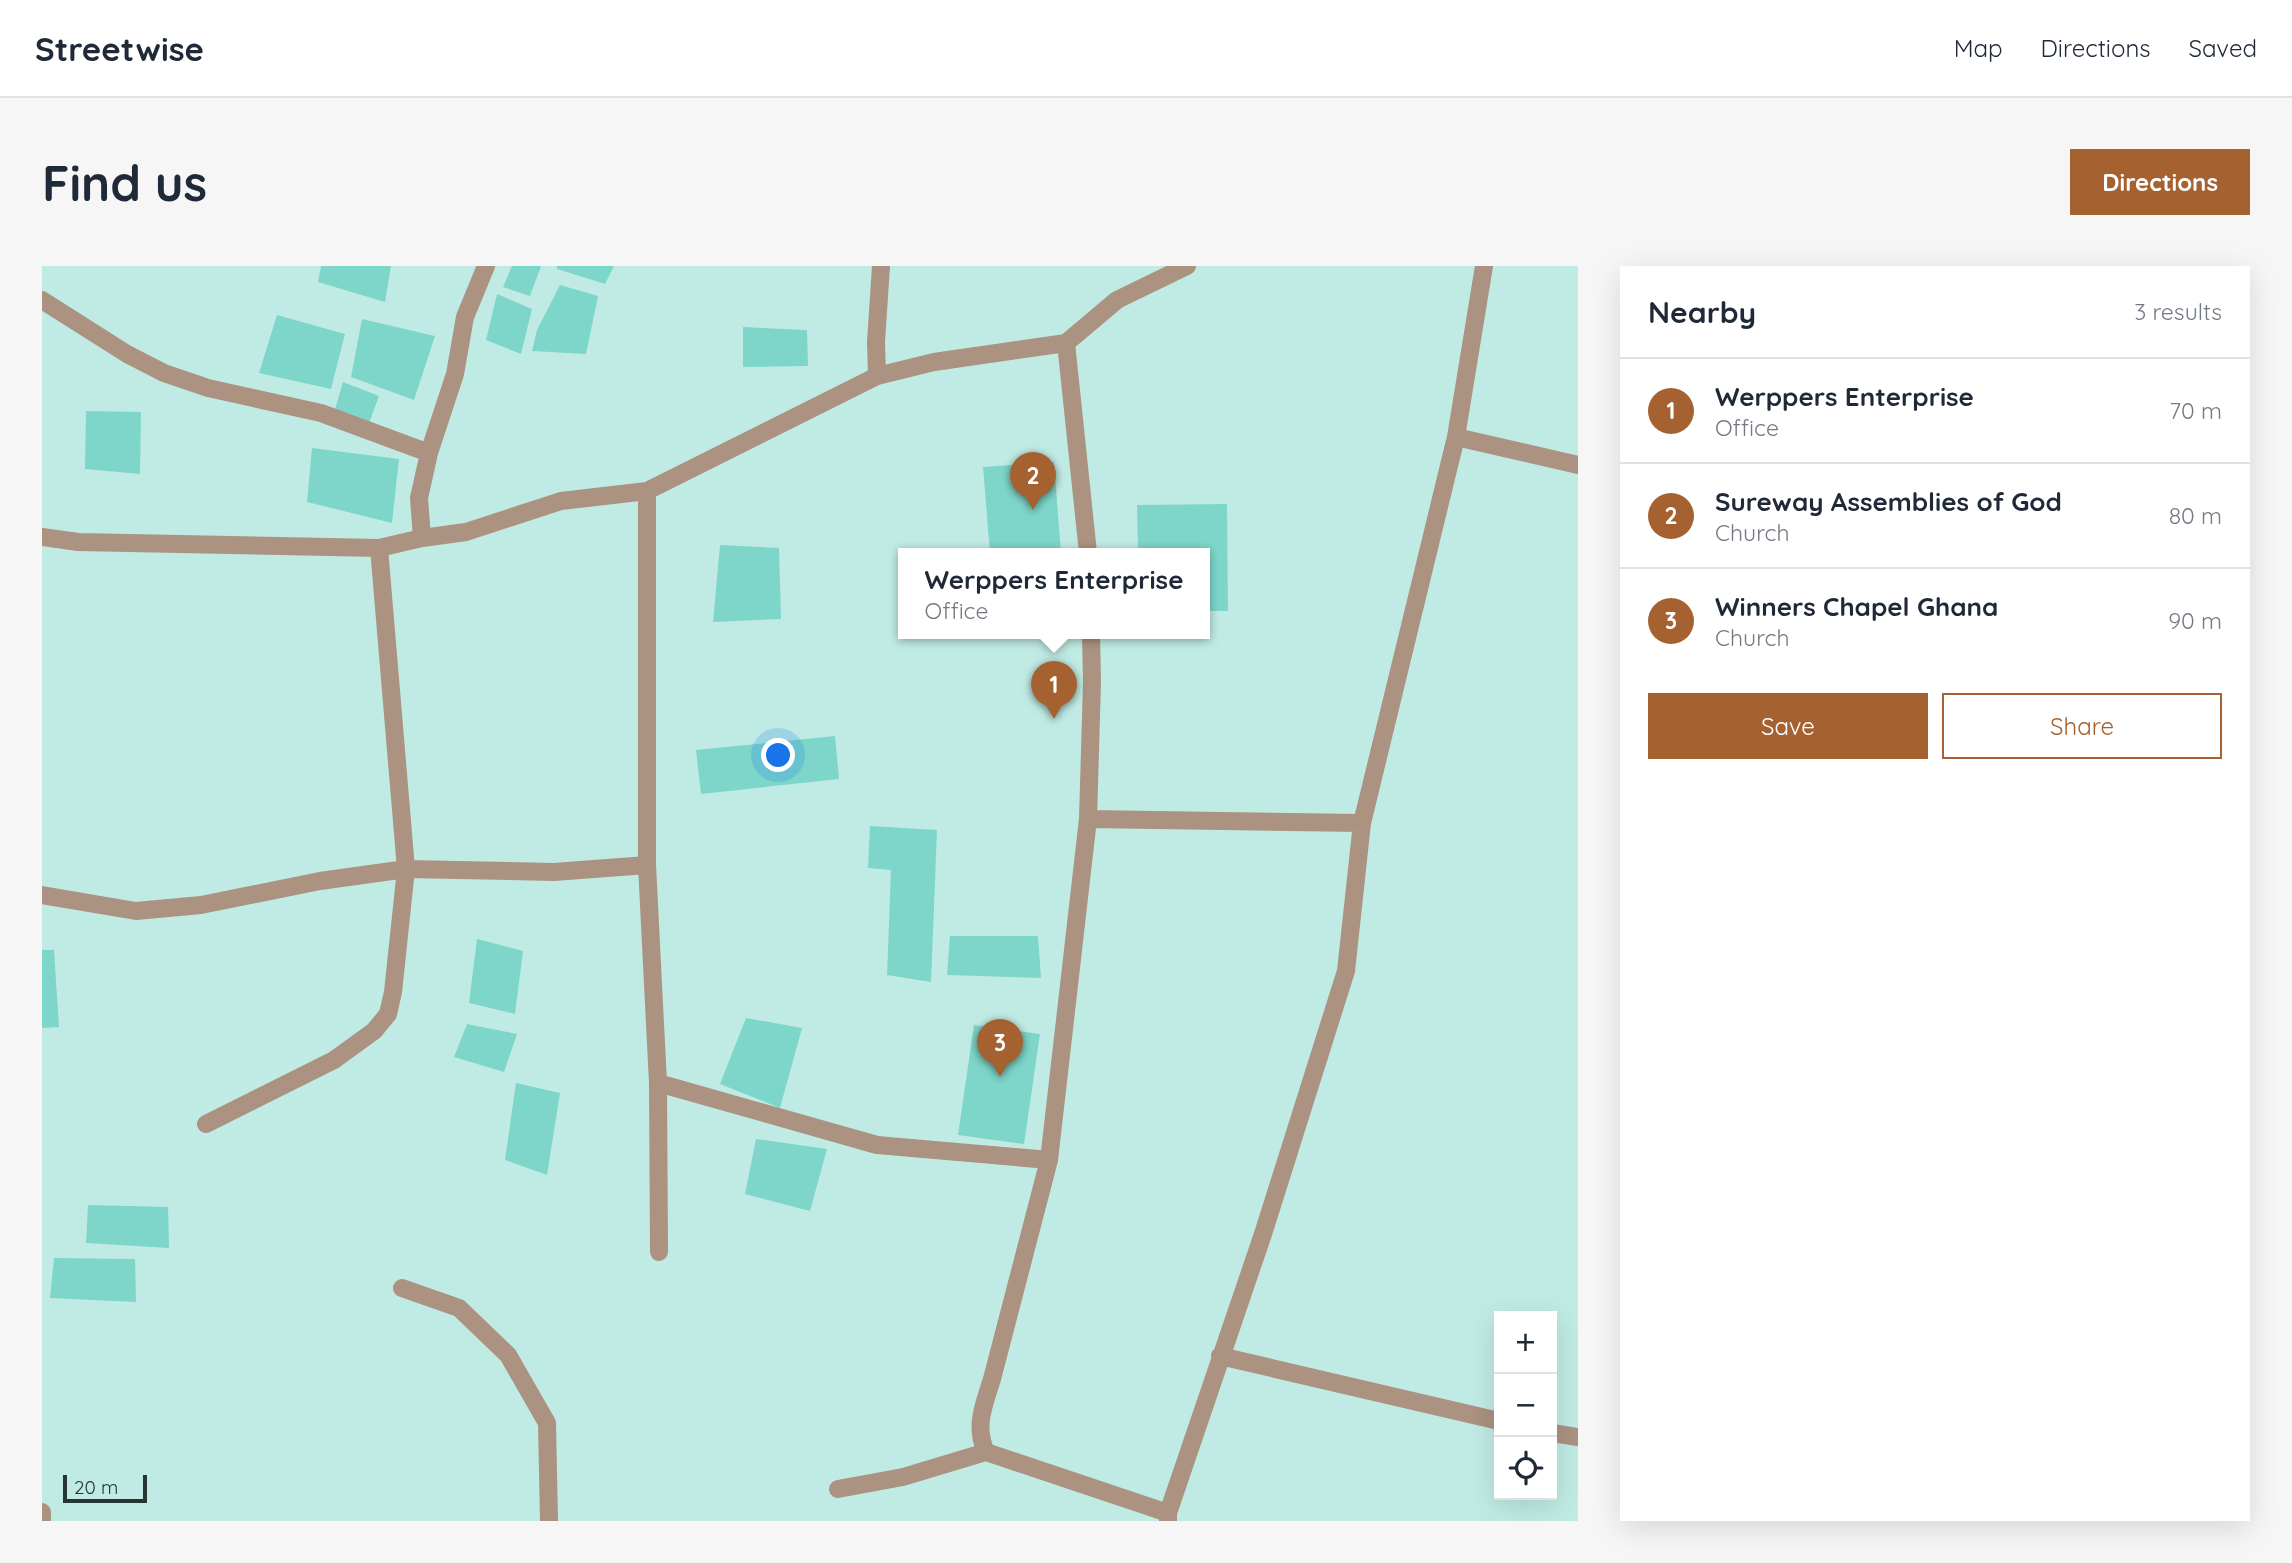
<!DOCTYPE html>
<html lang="en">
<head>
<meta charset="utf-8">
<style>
  :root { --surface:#fff; --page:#f6f6f7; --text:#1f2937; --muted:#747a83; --line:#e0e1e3; --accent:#a56230 }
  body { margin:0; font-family:Quicksand,sans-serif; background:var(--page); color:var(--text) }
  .controls { position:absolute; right:21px; bottom:21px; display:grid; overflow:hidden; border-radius:0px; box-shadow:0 7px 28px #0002 }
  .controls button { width:63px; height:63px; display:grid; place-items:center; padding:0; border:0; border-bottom:2px solid var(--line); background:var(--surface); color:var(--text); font:35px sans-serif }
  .scale { position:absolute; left:21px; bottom:18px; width:84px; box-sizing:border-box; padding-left:7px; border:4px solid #243532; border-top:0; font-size:19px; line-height:24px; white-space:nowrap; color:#243532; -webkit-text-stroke:5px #c0ebe4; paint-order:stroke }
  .you { position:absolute; left:737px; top:490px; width:24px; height:24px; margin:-18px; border:5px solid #fff; border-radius:50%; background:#1a73e8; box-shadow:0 0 0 10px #1a73e833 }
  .badge { display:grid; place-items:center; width:46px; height:46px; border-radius:50%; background:var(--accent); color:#fff; font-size:23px; font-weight:700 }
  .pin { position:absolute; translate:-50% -58px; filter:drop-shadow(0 2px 4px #0008) }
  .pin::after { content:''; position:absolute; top:37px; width:24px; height:21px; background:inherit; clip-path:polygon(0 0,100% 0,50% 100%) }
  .popup { position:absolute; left:856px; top:282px; width:312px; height:91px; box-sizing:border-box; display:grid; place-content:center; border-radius:0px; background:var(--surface); filter:drop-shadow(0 2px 5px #0005); font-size:23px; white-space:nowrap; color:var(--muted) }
  .popup b { font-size:26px; color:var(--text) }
  .popup::after { content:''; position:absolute; left:50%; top:100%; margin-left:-14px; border:14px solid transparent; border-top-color:var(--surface) }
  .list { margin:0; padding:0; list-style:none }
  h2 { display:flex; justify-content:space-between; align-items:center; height:91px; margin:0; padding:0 28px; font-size:30px }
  h2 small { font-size:23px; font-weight:400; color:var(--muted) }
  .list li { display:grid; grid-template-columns:46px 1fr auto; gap:21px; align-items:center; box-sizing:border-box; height:105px; padding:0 28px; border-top:2px solid var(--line) }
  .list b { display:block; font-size:26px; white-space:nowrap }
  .list p { margin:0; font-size:23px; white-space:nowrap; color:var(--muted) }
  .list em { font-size:23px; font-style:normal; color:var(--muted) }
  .actions { display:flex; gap:14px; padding:21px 28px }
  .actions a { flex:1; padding:16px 0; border:2px solid var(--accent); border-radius:0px; text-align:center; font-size:24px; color:var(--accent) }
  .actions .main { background:var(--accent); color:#fff }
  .icon { flex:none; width:38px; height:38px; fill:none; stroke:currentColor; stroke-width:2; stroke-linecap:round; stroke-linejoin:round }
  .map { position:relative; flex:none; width:1536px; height:1255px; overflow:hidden; border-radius:0px }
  header { display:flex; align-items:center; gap:42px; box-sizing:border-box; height:98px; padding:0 35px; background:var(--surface); border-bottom:2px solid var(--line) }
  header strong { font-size:33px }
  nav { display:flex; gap:38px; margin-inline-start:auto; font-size:24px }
  .intro { display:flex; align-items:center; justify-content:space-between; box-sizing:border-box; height:168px; padding:0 42px }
  h1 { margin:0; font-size:49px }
  .button { padding:18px 32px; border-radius:0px; background:var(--accent); color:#fff; font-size:24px; font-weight:700 }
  main { display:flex; gap:42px; padding:0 42px }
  aside { flex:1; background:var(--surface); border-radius:0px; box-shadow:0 7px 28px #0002 }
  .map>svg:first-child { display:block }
  .building { fill:#7ed6ca }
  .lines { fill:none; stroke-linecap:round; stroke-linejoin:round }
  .minor { stroke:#ab9281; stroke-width:18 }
</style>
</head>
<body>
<header>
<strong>Streetwise</strong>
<nav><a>Map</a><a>Directions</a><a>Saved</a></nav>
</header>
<div class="intro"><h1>Find us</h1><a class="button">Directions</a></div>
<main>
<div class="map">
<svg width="1536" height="1255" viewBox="0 0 1536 1255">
  <rect width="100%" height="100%" fill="#c0ebe4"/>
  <path class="building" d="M 279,0 L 349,0 L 343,36 L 276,16 Z
    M 470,0 L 499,0 L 488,30 L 461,21 Z
    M 515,0 L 572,0 L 563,18 L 515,3 Z
    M 518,19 L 556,30 L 544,88 L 490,85 L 495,64 Z
    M 455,28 L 490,43 L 479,88 L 444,74 Z
    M 235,49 L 303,68 L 289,123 L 217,107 Z
    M 320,53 L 393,70 L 372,134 L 309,111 Z
    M 701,61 L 765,64 L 766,100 L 701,101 Z
    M 301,116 L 337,130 L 327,157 L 291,150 Z
    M 44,145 L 99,146 L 98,208 L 43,203 Z
    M 270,182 L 357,193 L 350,257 L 265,236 Z
    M 1012,196 L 1019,287 L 948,287 L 941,201 Z
    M 1185,238 L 1186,345 L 1162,345 L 1162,287 L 1096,287 L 1095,239 Z
    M 678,279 L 737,282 L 739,353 L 671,356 Z
    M 793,470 L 797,513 L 659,528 L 654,484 Z
    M 828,560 L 895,564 L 889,716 L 845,709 L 849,604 L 826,602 Z
    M 908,670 L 996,670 L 999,712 L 905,709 Z
    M 435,673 L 481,685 L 473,748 L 427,737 Z
    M 0,684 L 12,684 L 17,761 L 0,762 Z
    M 704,752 L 760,762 L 738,842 L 678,818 Z
    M 425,758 L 475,768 L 462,806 L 412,791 Z
    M 932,759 L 998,768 L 982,878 L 916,869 Z
    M 474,817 L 518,827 L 505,909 L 463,894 Z
    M 714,873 L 785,883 L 768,945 L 703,928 Z
    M 46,939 L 126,941 L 127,982 L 44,977 Z
    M 12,992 L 93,993 L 94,1036 L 8,1032 Z"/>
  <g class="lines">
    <path class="minor" d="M 0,34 L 85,88 L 122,107 L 166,122 L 279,147 L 387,187
      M 1024,77 L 1046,287
      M 835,110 L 834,76 L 839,0
      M 1414,171 L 1536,199
      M 605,225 L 605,599 L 616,817 L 617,986
      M 0,271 L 36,276 L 337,282 L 380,272 L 424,266 L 519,235 L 605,225 L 835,110 L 892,96 L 1024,77 L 1075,34 L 1145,0
      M 380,272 L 377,232 L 387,187 L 413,108 L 423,51 L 444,0
      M 1049,367 L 1050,416 L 1046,553 L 1007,894 L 950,1113 C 942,1139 932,1160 944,1186 L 1126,1247
      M 1046,553 L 1320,557
      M 0,629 L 94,645 L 159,639 L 278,615 L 364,603 L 512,606 L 605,599
      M 616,817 L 835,879 L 1007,894
      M 164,858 L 292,794 L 332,765 L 346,748 L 351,726 L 364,603 L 337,282
      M 360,1022 L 417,1042 L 466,1089 L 505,1157 L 507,1255
      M 1178,1090 L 1457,1155
      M 1510,1167 L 1536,1171
      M 796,1223 L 861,1211 L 944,1186
      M 0,1246 L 0,1255
      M 1126,1255 L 1126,1247 L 1221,968 L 1304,705 L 1320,557 L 1414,171 L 1442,0"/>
  </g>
</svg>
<div class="controls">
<button>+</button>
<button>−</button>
<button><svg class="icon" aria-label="locate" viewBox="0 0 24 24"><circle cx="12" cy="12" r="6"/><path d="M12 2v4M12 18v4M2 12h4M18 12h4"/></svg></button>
</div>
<div class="scale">20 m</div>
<div class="you"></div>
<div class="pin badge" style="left:1012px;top:453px">1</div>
<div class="popup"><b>Werppers Enterprise</b>Office</div>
<div class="pin badge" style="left:991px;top:244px">2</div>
<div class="pin badge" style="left:958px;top:811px">3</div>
</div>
<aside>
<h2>Nearby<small>3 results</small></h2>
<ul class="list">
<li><span class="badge">1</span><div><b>Werppers Enterprise</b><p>Office</p></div><em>70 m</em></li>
<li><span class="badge">2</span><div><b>Sureway Assemblies of God</b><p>Church</p></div><em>80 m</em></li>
<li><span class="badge">3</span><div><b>Winners Chapel Ghana</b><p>Church</p></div><em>90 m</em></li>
</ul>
<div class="actions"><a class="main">Save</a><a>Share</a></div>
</aside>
</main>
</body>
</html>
